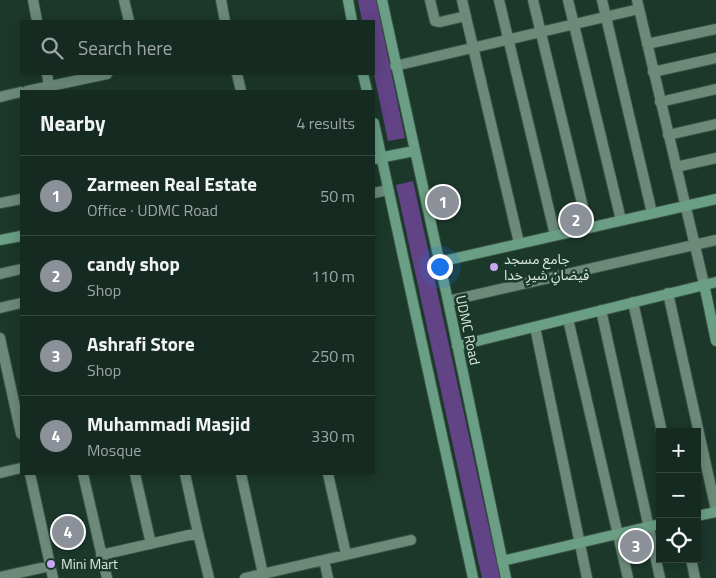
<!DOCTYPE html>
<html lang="en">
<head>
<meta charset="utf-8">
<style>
  :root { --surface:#152a20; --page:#22362d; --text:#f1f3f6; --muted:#9da7a5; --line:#34463e; --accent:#8c9099 }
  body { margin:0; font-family:"Titillium Web","Noto Sans Arabic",sans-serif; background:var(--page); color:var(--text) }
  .controls { position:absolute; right:15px; bottom:15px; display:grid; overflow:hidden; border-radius:0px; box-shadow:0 2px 12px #0003 }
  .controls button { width:45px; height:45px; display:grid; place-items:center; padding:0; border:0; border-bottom:1px solid var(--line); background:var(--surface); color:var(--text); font:25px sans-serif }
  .you { position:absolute; left:439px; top:266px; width:18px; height:18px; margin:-12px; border:4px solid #fff; border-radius:50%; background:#1a73e8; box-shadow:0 0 0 8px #1a73e833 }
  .badge { display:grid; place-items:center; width:32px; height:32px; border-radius:50%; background:var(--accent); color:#fff; font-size:16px; font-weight:700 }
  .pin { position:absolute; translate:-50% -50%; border:2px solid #fff; box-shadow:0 1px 5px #0006 }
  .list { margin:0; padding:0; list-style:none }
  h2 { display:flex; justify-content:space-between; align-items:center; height:65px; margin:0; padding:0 20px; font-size:21px }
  h2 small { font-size:16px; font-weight:400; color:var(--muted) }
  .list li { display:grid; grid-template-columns:32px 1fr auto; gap:15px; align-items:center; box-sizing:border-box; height:80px; padding:0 20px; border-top:1px solid var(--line) }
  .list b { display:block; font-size:19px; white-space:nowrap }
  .list p { margin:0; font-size:16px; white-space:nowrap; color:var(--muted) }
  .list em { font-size:16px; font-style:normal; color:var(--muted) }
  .icon { flex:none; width:28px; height:28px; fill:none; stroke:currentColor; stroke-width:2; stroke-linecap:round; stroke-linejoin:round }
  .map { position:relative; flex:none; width:716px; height:578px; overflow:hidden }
  .search { position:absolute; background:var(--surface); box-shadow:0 2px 12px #0003; left:20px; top:20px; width:355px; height:55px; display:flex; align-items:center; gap:12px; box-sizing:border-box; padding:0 18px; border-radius:0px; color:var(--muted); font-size:19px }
  .panel { position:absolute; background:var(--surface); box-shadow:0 2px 12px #0003; left:20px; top:90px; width:355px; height:385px; border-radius:0px }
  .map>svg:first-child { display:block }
  .green { fill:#624386 }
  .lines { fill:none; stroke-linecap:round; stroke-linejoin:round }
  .street-casing { stroke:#3a5448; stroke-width:12 }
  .secondary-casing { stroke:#3a5448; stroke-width:12 }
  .street { stroke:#6b8a7a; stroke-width:10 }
  .secondary { stroke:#6a9f85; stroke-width:10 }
  .poi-dot { fill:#c6a6f0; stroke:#1c382b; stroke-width:2 }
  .labels { text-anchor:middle; stroke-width:5; stroke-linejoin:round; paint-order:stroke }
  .poi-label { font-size:14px; fill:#d8e9e0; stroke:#1c382b; text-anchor:start }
  .street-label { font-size:14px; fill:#d8e9e0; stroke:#1c382b }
</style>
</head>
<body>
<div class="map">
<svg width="716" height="578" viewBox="0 0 716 578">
  <rect width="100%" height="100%" fill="#1c382b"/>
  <path class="green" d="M 358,0 L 376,0 L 405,138 L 388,141 L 374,74 L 374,21 L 362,21 Z
    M 413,181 L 500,578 L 482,578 L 396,185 Z"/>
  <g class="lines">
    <defs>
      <path id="street" d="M 33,0 L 37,21
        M 124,0 L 129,21
        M 221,0 L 225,21
        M 430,0 L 435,21 L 440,22 L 466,16
        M 462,0 L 519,243
        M 499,0 L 555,235
        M 533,0 L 588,228
        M 568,0 L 621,220
        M 602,0 L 652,213
        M 637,0 L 704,284
        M 647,44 L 716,29
        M 395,66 L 639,9
        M 653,72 L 716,58
        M 47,74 L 49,86
        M 237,74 L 241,91
        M 27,91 L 107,74
        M 0,97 L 21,92
        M 660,102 L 716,89
        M 668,135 L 716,124
        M 676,167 L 716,158
        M 374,193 L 388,190
        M 0,203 L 21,199
        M 0,274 L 21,269
        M 668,293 L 716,510
        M 448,301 L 716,240
        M 633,302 L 662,432
        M 0,308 L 21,303
        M 601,310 L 660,578
        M 568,319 L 628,578
        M 535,327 L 587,578
        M 0,338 L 21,434
        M 0,473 L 21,468
        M 30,474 L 53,578
        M 83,474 L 107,578
        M 135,474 L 151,544
        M 185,474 L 198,533
        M 241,474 L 263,574
        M 328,474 L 346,554
        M 101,555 L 198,533 L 209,578
        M 691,559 L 695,578
        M 324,560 L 328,578
        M 0,577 L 50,566
        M 245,578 L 411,540"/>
      <path id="secondary" d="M 348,0 L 352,21
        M 382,0 L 448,301 L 506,578
        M 363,74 L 367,91
        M 374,123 L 473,578
        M 374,159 L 414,151
        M 0,240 L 21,236
        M 439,262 L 716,199
        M 704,284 L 716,341
        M 457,346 L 716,282
        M 697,516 L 716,512
        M 502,561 L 660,524"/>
    </defs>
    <use href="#street" class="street-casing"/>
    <use href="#secondary" class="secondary-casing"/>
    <use href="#street" class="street"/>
    <use href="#secondary" class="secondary"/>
  </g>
  <g class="poi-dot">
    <circle cx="494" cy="267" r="5"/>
    <circle cx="51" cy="564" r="5"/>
  </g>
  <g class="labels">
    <g class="poi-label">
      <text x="504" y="264">جامع مسجد<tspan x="504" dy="16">فیضانِ شیرِ خدا</tspan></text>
      <text x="61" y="569">Mini Mart</text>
    </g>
    <g class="street-label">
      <text transform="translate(468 330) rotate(78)" y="5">UDMC Road</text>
    </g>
  </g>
</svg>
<div class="controls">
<button>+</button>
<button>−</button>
<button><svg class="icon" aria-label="locate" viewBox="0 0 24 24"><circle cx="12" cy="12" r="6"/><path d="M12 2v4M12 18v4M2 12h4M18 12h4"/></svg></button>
</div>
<div class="you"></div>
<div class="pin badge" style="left:443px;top:202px">1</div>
<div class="pin badge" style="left:576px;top:220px">2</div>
<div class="pin badge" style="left:636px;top:546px">3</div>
<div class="pin badge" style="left:68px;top:532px">4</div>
<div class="search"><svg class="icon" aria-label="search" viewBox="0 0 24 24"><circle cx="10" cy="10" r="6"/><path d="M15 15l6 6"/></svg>Search here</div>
<section class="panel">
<h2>Nearby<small>4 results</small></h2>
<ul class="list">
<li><span class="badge">1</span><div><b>Zarmeen Real Estate</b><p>Office · UDMC Road</p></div><em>50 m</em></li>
<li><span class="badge">2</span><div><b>candy shop</b><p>Shop</p></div><em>110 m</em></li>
<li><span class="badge">3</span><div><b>Ashrafi Store</b><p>Shop</p></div><em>250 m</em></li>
<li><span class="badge">4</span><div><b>Muhammadi Masjid</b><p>Mosque</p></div><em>330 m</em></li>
</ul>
</section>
</div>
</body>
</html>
